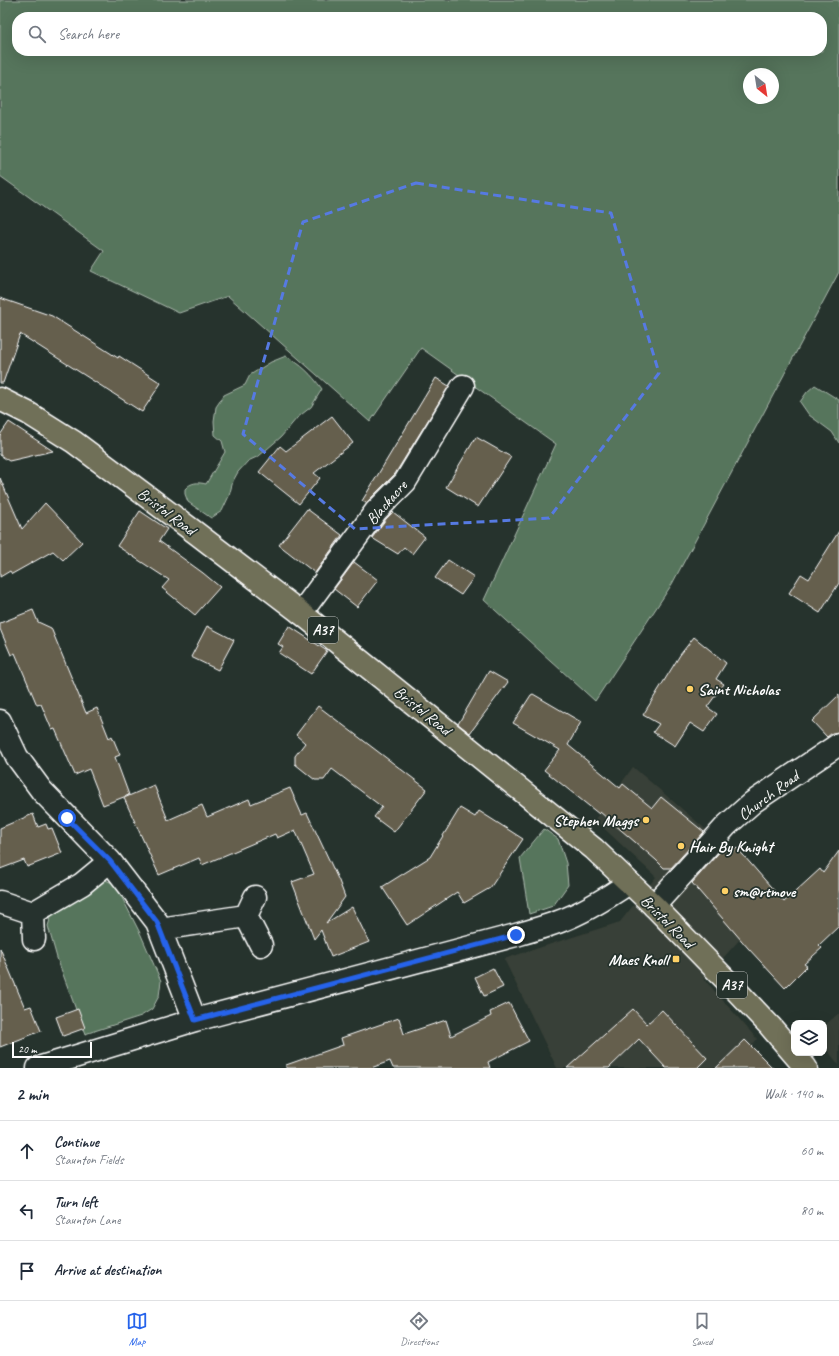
<!DOCTYPE html>
<html lang="en">
<head>
<meta charset="utf-8">
<style>
  :root { --surface:#fff; --page:#f2f2f3; --text:#1f2937; --muted:#747a83; --line:#e0e1e3; --accent:#2563eb }
  body { margin:0; font-family:Caveat,sans-serif; background:var(--page); color:var(--text) }
  .controls { position:absolute; right:12px; bottom:12px; display:grid; overflow:hidden; border-radius:8px; box-shadow:0 4px 16px #0002 }
  .controls button { width:36px; height:36px; display:grid; place-items:center; padding:0; border:0; border-bottom:1px solid var(--line); background:var(--surface); color:var(--text); font:20px sans-serif }
  .compass { position:absolute; left:743px; top:68px; width:36px; height:36px; border-radius:50%; background:var(--surface); box-shadow:0 4px 16px #0002; rotate:150deg }
  .scale { position:absolute; left:12px; bottom:10px; width:80px; box-sizing:border-box; padding-left:4px; border:2px solid #fff; border-top:0; font-size:11px; line-height:14px; white-space:nowrap; color:#fff; -webkit-text-stroke:3px #26332d; paint-order:stroke }
  .stop { position:absolute; width:12px; height:12px; margin:-9px; border:3px solid #2563eb; border-radius:50%; background:#fff }
  .stop.end { background:#2563eb; border-color:#fff; box-shadow:0 1px 4px #0008 }
  .list { margin:0; padding:0; list-style:none }
  h2 { display:flex; justify-content:space-between; align-items:center; height:52px; margin:0; padding:0 16px; font-size:17px }
  h2 small { font-size:13px; font-weight:400; color:var(--muted) }
  .list li { display:grid; grid-template-columns:26px 1fr auto; gap:12px; align-items:center; box-sizing:border-box; height:60px; padding:0 16px; border-top:1px solid var(--line) }
  .list b { display:block; font-size:15px; white-space:nowrap }
  .list p { margin:0; font-size:13px; white-space:nowrap; color:var(--muted) }
  .list em { font-size:13px; font-style:normal; color:var(--muted) }
  .icon { flex:none; width:22px; height:22px; fill:none; stroke:currentColor; stroke-width:2; stroke-linecap:round; stroke-linejoin:round }
  .map { position:relative; flex:none; width:839px; height:1068px; overflow:hidden }
  .search { position:absolute; background:var(--surface); box-shadow:0 4px 16px #0002; left:12px; right:12px; top:12px; height:44px; display:flex; align-items:center; gap:10px; box-sizing:border-box; padding:0 14px; border-radius:16px; color:var(--muted); font-size:15px }
  .sheet { height:232px; background:var(--surface) }
  nav { display:flex; justify-content:space-around; align-items:center; box-sizing:border-box; height:56px; border-top:1px solid var(--line); background:var(--surface); font-size:11px; color:var(--muted) }
  nav a { display:grid; justify-items:center; gap:2px }
  nav .on { color:var(--accent) }
  .map>svg:first-child { display:block }
  .built { fill:#394037 }
  .green { fill:#57745c; stroke:#abbaae; fill-rule:evenodd }
  .building { fill:#655e4e; stroke:#fff }
  .lines { fill:none; stroke-linecap:round; stroke-linejoin:round }
  .minor-casing { stroke:#fff; stroke-width:25 }
  .trunk-casing { stroke:#fff; stroke-width:25 }
  .minor { stroke:#26332d; stroke-width:22 }
  .trunk { stroke:#706f59; stroke-width:22 }
  .route { stroke:#2563eb; stroke-width:5 }
  .marked { fill:none; stroke:#567ae2; stroke-width:3; stroke-dasharray:8 5; stroke-linejoin:round }
  .poi-dot { fill:#ffd166; stroke:#26332d; stroke-width:1.5 }
  .labels { text-anchor:middle; stroke-width:3.5; stroke-linejoin:round; paint-order:stroke }
  .shield { fill:#26332d; stroke:#bec2c0; stroke-width:1 }
  .shield-label { font-size:15px; font-weight:bold; fill:#fff }
  .street-label { font-size:16px; fill:#fff; stroke:#26332d }
  .poi-label { font-size:16px; font-weight:bold; fill:#fff; stroke:#26332d; text-anchor:start }
</style>
</head>
<body>
<div class="map">
<svg width="839" height="1068" viewBox="0 0 839 1068">
  <rect width="100%" height="100%" fill="#26332d"/>
  <filter id="ink" filterUnits="userSpaceOnUse"><feTurbulence type="fractalNoise" baseFrequency=".025" numOctaves="2"/><feDisplacementMap in="SourceGraphic" scale="8" xChannelSelector="R" yChannelSelector="G"/><feConvolveMatrix kernelMatrix="1 2 1 2 8 2 1 2 1" color-interpolation-filters="sRGB"/></filter>
  <g filter="url(#ink)">
    <path class="built" d="M 633,767 L 717,839 L 780,895 L 704,979 L 757,1039 L 734,1068 L 557,1068 L 504,959 L 620,922 L 656,877 L 595,820 Z
      M 839,1013 L 839,1065 L 824,1046 L 824,1026 Z"/>
    <path class="green" d="M 0,0 L 839,0 L 839,272 L 672,584 L 595,701 L 484,600 L 556,444 L 421,348 L 370,422 L 228,296 L 179,313 L 91,271 L 104,251 L 0,176 ZM 17,17 L 822,17 L 822,51 L 17,51 ZM 749,74 L 773,74 L 773,98 L 749,98 Z
      M 286,356 C 302,365 311,374 322,389 L 311,407 L 297,418 L 281,437 L 259,456 L 248,461 L 238,472 L 233,481 L 229,496 L 222,511 L 211,518 L 188,502 L 185,494 L 185,489 C 191,482 198,482 206,484 L 225,452 L 222,441 L 215,435 L 214,421 L 216,407 L 224,395 L 245,385 L 250,375 L 271,362 Z
      M 815,385 L 839,400 L 839,443 L 832,432 L 809,415 L 800,402 L 807,392 Z
      M 544,829 L 558,839 L 566,863 L 568,885 L 553,906 L 529,914 L 520,858 Z
      M 103,879 L 115,884 L 141,935 L 161,981 L 159,996 L 152,1009 L 141,1016 L 85,1034 L 57,958 L 48,926 L 52,913 Z"/>
    <path class="building" d="M 0,298 L 52,316 L 118,358 L 119,356 L 161,383 L 142,412 L 20,334 L 3,383 L 0,383 Z
      M 436,378 L 449,386 L 395,474 L 366,503 L 362,501 Z
      M 332,416 L 353,443 L 314,473 L 320,478 L 299,504 L 259,472 L 280,446 L 286,451 Z
      M 9,422 L 53,451 L 9,461 L 0,455 L 0,435 Z
      M 476,437 L 511,457 L 478,507 L 446,487 Z
      M 0,478 L 22,529 L 45,503 L 82,542 L 63,560 L 53,551 L 12,574 L 10,571 L 0,577 Z
      M 307,509 L 342,535 L 315,573 L 279,545 Z
      M 140,511 L 167,529 L 159,541 L 203,573 L 220,587 L 195,615 L 162,588 L 169,580 L 117,546 Z
      M 393,512 L 425,537 L 412,554 L 404,547 L 398,554 L 372,538 L 386,519 Z
      M 839,531 L 839,583 L 820,613 L 789,593 L 801,574 L 809,579 Z
      M 448,560 L 474,577 L 461,595 L 435,578 Z
      M 354,562 L 378,580 L 357,607 L 334,589 Z
      M 33,610 L 38,622 L 51,628 L 86,713 L 97,708 L 109,738 L 112,736 L 120,755 L 115,757 L 129,795 L 103,805 L 89,769 L 75,775 L 55,729 L 52,730 L 41,704 L 37,705 L 15,653 L 11,655 L 0,629 L 0,623 Z
      M 207,626 L 234,640 L 218,670 L 191,657 Z
      M 289,626 L 327,651 L 311,674 L 279,653 L 283,647 L 278,644 Z
      M 694,637 L 726,663 L 716,679 L 724,684 L 707,707 L 717,714 L 704,732 L 690,723 L 675,746 L 653,732 L 659,724 L 643,715 L 680,655 Z
      M 489,671 L 508,682 L 470,733 L 458,724 Z
      M 533,694 L 581,722 L 568,745 L 620,788 L 623,784 L 652,808 L 661,797 L 704,832 L 671,868 L 664,868 L 656,860 L 600,812 L 599,814 L 544,770 L 560,750 L 513,723 L 531,695 Z
      M 839,695 L 839,732 L 832,733 L 827,737 L 812,721 Z
      M 318,706 L 427,789 L 394,832 L 374,817 L 382,807 L 332,769 L 324,780 L 315,780 L 295,764 L 295,756 L 305,743 L 296,735 Z
      M 154,785 L 168,820 L 202,805 L 207,817 L 249,799 L 251,804 L 290,788 L 302,815 L 307,813 L 339,881 L 345,897 L 326,923 L 352,907 L 369,942 L 331,957 L 321,930 L 314,939 L 292,882 L 314,874 L 295,830 L 277,838 L 275,834 L 202,865 L 199,858 L 159,875 L 124,798 Z
      M 460,808 L 475,817 L 479,811 L 523,839 L 490,888 L 464,903 L 457,892 L 407,925 L 382,887 L 430,857 Z
      M 33,814 L 38,827 L 46,824 L 48,829 L 52,828 L 62,853 L 27,867 L 24,860 L 0,869 L 0,828 Z
      M 723,848 L 730,854 L 737,848 L 784,902 L 820,869 L 823,873 L 839,851 L 839,926 L 819,945 L 822,948 L 804,964 L 807,966 L 785,988 L 748,948 L 692,883 Z
      M 0,948 L 25,1008 L 31,1006 L 41,1031 L 0,1047 Z
      M 493,968 L 503,987 L 484,996 L 475,977 Z
      M 509,1003 L 529,1041 L 488,1062 L 490,1068 L 393,1068 L 390,1061 L 371,1068 L 286,1068 L 286,1065 L 343,1045 L 341,1038 L 399,1018 L 404,1034 L 446,1020 L 451,1036 L 491,1016 L 490,1012 Z
      M 78,1009 L 85,1028 L 63,1036 L 56,1017 Z
      M 633,1009 L 647,1024 L 662,1010 L 707,1058 L 697,1068 L 666,1068 L 639,1039 L 609,1068 L 567,1068 Z
      M 745,1040 L 773,1068 L 716,1068 Z"/>
    <g class="lines">
      <defs>
        <path id="minor" d="M 301,613 L 376,511 L 405,482 L 463,386
          M 0,721 L 17,757 L 42,791 L 110,861 L 157,922 L 195,1020
          M 0,902 L 33,913 L 82,884 L 110,861
          M 654,906 L 727,825 L 753,802 L 839,744
          M 33,913 L 34,939
          M 246,916 L 255,897
          M 160,929 L 246,916 L 261,945
          M 38,1068 L 195,1020 L 516,935 C 530,931 544,927 558,922 C 583,913 607,898 629,883"/>
        <path id="trunk" d="M 0,399 L 28,413 L 74,442 L 196,533 L 301,613 L 594,849 L 654,906 L 730,984 L 770,1026 L 806,1068"/>
      </defs>
      <use href="#minor" class="minor-casing"/>
      <use href="#trunk" class="trunk-casing"/>
      <use href="#minor" class="minor"/>
      <use href="#trunk" class="trunk"/>
    </g>
  </g>
  <g class="lines" filter="url(#ink)">
    <path class="route" d="M 67,818 L 110,861 L 157,922 L 195,1020 L 516,935"/>
  </g>
  <path class="marked" d="M 416,183 L 611,213 L 659,373 L 549,518 L 355,529 L 243,434 L 303,222 Z"/>
  <g class="poi-dot">
    <circle cx="690" cy="689" r="4"/>
    <circle cx="646" cy="820" r="4"/>
    <circle cx="681" cy="846" r="4"/>
    <circle cx="725" cy="891" r="4"/>
    <rect x="672" y="955" width="8" height="8" rx="2"/>
  </g>
  <g class="labels">
    <g class="shield">
      <rect x="308" y="617" width="30" height="26" rx="3"/>
      <rect x="717" y="972" width="30" height="26" rx="3"/>
    </g>
    <g class="shield-label">
      <text x="323" y="635">A37</text>
      <text x="732" y="990">A37</text>
    </g>
    <g class="street-label">
      <text transform="translate(386 502) rotate(-49)" y="6">Blackacre</text>
      <text transform="translate(167 511) rotate(37)" y="6">Bristol Road</text>
      <text transform="translate(423 710) rotate(39)" y="6">Bristol Road</text>
      <text transform="translate(768 795) rotate(-37)" y="6">Church Road</text>
      <text transform="translate(668 921) rotate(45)" y="6">Bristol Road</text>
    </g>
    <g class="poi-label">
      <text x="698" y="695">Saint Nicholas</text>
      <text x="638" y="826" text-anchor="end">Stephen Maggs</text>
      <text x="689" y="852">Hair By Knight</text>
      <text x="733" y="897">sm@rtmove</text>
      <text x="668" y="965" text-anchor="end">Maes Knoll</text>
    </g>
  </g>
</svg>
<div class="controls">
<button><svg class="icon" aria-label="layers" viewBox="0 0 24 24"><path d="M12 4l9 5-9 5-9-5zM3 14l9 5 9-5"/></svg></button>
</div>
<svg class="compass" viewBox="-18 -18 36 36"><path d="M0-13l5 13h-10z" fill="#e53935"/><path d="M0 13l5-13h-10z" fill="#747a83"/></svg>
<div class="scale">20 m</div>
<div class="stop" style="left:67px;top:818px"></div>
<div class="stop end" style="left:516px;top:935px"></div>
<div class="search"><svg class="icon" aria-label="search" viewBox="0 0 24 24"><circle cx="10" cy="10" r="6"/><path d="M15 15l6 6"/></svg>Search here</div>
</div>
<section class="sheet">
<h2>2 min<small>Walk · 140 m</small></h2>
<ul class="list">
<li><svg class="icon" aria-label="ahead" viewBox="0 0 24 24"><path d="M12 20V5M6 11l6-6 6 6"/></svg><div><b>Continue</b><p>Staunton Fields</p></div><em>60 m</em></li>
<li><svg class="icon" aria-label="left" viewBox="0 0 24 24"><path d="M17 20v-9H6M10 6l-5 5 5 5"/></svg><div><b>Turn left</b><p>Staunton Lane</p></div><em>80 m</em></li>
<li><svg class="icon" aria-label="arrive" viewBox="0 0 24 24"><path d="M6 21V4h12l-3 4 3 4H6"/></svg><div><b>Arrive at destination</b></div></li>
</ul>
</section>
<nav>
<a class="on"><svg class="icon" aria-label="map" viewBox="0 0 24 24"><path d="M3 6l6-2 6 2 6-2v14l-6 2-6-2-6 2zM9 4v14M15 6v14"/></svg>Map</a>
<a><svg class="icon" aria-label="directions" viewBox="0 0 24 24"><path d="M12 3l9 9-9 9-9-9zM9 14v-3h6M13 9l2 2-2 2"/></svg>Directions</a>
<a><svg class="icon" aria-label="saved" viewBox="0 0 24 24"><path d="M7 4h10v16l-5-4-5 4z"/></svg>Saved</a>
</nav>
</body>
</html>
